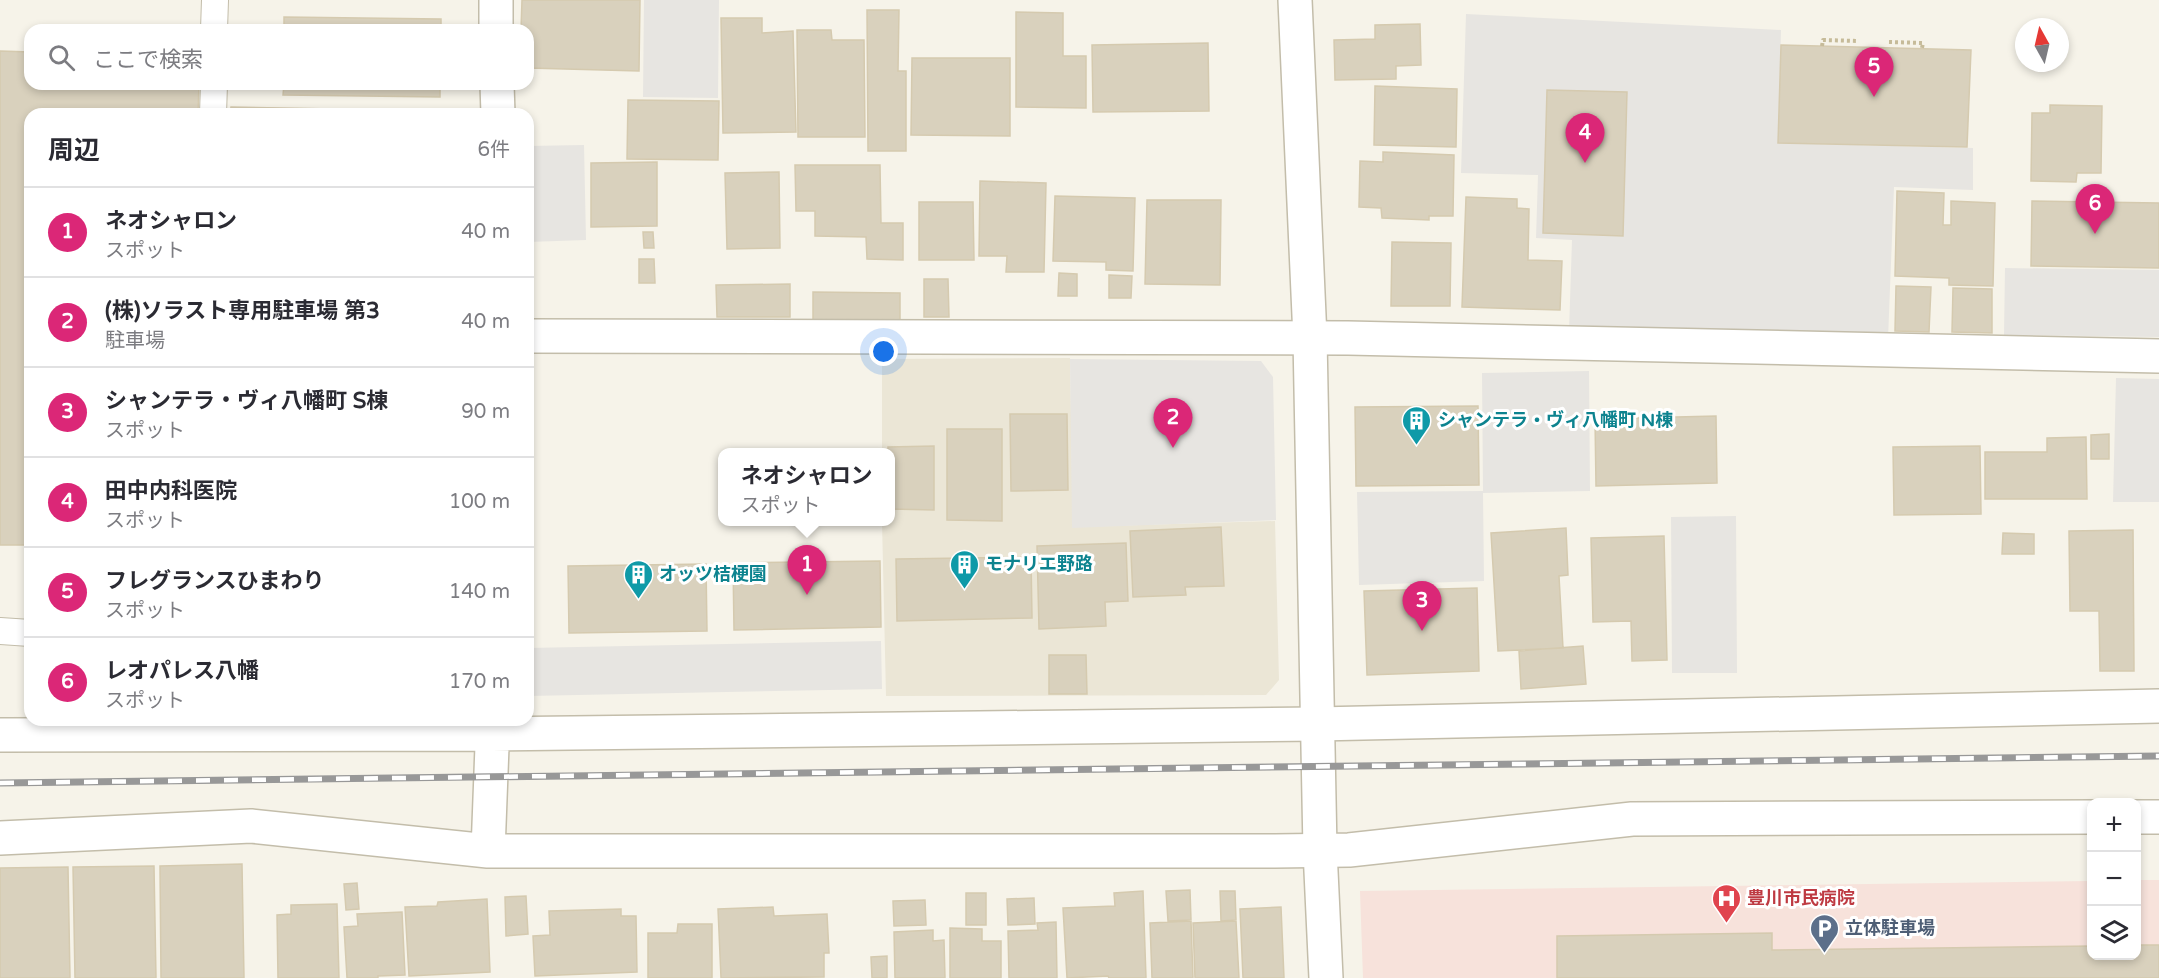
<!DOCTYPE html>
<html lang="ja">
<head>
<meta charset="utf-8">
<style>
  :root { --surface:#fff; --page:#f7f7f7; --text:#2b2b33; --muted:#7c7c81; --line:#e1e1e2; --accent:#db2777 }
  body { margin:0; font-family:"Varela Round","Noto Sans JP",sans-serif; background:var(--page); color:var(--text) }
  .controls { position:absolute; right:18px; bottom:18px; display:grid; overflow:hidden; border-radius:12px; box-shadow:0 3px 9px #0003 }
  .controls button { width:54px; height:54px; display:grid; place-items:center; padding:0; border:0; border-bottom:2px solid var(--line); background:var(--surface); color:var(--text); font:30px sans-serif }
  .compass { position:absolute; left:2015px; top:18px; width:54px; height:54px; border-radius:50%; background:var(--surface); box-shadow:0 3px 9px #0003; rotate:352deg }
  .you { position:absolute; left:884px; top:352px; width:21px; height:21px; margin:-15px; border:4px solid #fff; border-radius:50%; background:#1a73e8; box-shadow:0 0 0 9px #1a73e833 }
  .badge { display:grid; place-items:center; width:39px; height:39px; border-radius:50%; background:var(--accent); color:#fff; font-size:20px; font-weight:700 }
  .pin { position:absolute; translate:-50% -50px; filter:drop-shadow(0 2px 3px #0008) }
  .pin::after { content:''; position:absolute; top:32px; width:21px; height:18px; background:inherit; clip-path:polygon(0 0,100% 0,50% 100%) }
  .popup { position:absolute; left:718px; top:448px; width:177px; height:78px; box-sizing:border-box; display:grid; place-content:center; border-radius:12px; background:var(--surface); filter:drop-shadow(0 2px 4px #0005); font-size:20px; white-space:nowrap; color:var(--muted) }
  .popup b { font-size:22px; color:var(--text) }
  .popup::after { content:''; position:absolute; left:50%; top:100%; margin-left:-12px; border:12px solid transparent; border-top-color:var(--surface) }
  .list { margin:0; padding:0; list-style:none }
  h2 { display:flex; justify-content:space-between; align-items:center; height:78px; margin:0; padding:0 24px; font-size:26px }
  h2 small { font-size:20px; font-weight:400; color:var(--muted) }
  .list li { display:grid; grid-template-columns:39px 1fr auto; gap:18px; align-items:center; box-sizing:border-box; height:90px; padding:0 24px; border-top:2px solid var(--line) }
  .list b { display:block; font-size:22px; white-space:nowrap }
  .list p { margin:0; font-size:20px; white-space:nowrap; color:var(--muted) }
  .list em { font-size:20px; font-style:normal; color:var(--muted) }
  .icon { flex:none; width:33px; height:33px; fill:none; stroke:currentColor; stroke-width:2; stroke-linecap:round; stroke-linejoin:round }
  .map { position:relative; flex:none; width:2159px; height:978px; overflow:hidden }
  .search { position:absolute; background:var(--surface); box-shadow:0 3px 9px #0003; left:24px; top:24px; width:510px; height:66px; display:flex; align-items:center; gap:15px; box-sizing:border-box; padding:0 21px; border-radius:18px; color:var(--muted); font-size:22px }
  .panel { position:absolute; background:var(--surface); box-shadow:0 3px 9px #0003; left:24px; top:108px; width:510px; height:618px; border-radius:18px }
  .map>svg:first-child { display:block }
  .residential { fill:#ebe6d6 }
  .medical { fill:#f7e2db }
  .parking { fill:#e7e5e1 }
  .building { fill:#d9d1bd; stroke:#d5caaf; stroke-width:1.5 }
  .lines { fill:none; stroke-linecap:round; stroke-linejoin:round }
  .service-casing { stroke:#c3bdaa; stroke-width:28 }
  .minor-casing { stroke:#c3bdaa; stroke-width:36 }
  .tertiary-casing { stroke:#c3bdaa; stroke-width:36 }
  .path { stroke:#c6bb99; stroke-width:4; stroke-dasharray:3 3; stroke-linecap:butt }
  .service { stroke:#fff; stroke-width:26 }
  .minor { stroke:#fff; stroke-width:33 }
  .tertiary { stroke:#fff; stroke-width:33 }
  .rail-casing { stroke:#989898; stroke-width:7 }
  .rail { stroke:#fff; stroke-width:4.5; stroke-dasharray:14; stroke-linecap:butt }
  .labels { text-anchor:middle; stroke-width:6; stroke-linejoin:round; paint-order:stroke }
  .culture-label { font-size:18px; font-weight:bold; fill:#0d838f; stroke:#fff; text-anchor:start }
  .health-label { font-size:18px; font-weight:bold; fill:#be3a42; stroke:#fff; text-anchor:start }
  .service-label { font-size:18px; font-weight:bold; fill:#4e5e75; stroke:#fff; text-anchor:start }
</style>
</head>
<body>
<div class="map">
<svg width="2159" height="978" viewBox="0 0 2159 978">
  <rect width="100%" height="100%" fill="#f6f3e9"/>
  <path class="residential" d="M 1070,358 L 1073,527 L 1275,521 L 1279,680 L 1266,695 L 886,696 L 882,522 L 891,522 L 891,452 L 882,452 L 882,359 Z"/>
  <path class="medical" d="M 2137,880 L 2159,880 L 2159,978 L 1363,978 L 1360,891 L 2091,881 L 2092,956 L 2136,956 Z"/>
  <path class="parking" d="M 644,0 L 719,0 L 718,98 L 643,97 Z
    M 1466,14 L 1781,30 L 1778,143 L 1973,148 L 1973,190 L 1894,187 L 1888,339 L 1569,332 L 1572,240 L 1536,238 L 1538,175 L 1461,173 Z
    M 584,145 L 586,240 L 528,242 L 528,146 Z
    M 2005,268 L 2159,270 L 2159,337 L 2004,335 Z
    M 1070,359 L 1261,361 L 1273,377 L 1276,520 L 1072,528 Z
    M 1589,371 L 1590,491 L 1483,493 L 1484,581 L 1359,585 L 1357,492 L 1483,491 L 1482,373 Z
    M 2116,378 L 2159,379 L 2159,502 L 2113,502 Z
    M 1736,516 L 1737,673 L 1672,673 L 1671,517 Z
    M 881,641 L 882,689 L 528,696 L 528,648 Z"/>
  <path class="building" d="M 522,0 L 640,0 L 639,71 L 528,68 L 528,30 L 521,30 Z
    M 867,10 L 899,10 L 898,71 L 906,71 L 906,151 L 868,151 Z
    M 1016,12 L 1063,13 L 1063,56 L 1086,56 L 1086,108 L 1016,107 Z
    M 284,17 L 441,19 L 441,30 L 284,30 Z
    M 721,18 L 762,18 L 762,33 L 793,31 L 796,132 L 723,133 Z
    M 1420,24 L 1421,65 L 1396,66 L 1396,79 L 1335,80 L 1334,40 L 1375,39 L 1375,25 Z
    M 797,30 L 831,30 L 832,40 L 864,40 L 865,137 L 798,137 Z
    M 1208,43 L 1209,111 L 1093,112 L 1092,45 Z
    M 1781,45 L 1971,50 L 1967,147 L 1778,143 Z
    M 0,51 L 30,52 L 30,84 L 199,84 L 198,114 L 30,114 L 30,545 L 0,545 Z
    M 912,58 L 1010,58 L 1010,136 L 911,135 Z
    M 284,84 L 440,84 L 440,97 L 283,95 Z
    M 1375,86 L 1457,89 L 1456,147 L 1374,145 Z
    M 1547,90 L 1627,92 L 1623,236 L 1543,233 Z
    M 628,100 L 719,101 L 718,160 L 627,159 Z
    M 2050,105 L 2102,106 L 2101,173 L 2077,173 L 2076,182 L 2031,181 L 2032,113 L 2050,113 Z
    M 231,107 L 441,111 L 441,114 L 230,114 Z
    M 1383,152 L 1454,155 L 1453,216 L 1429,216 L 1429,220 L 1382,218 L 1381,208 L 1359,207 L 1360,161 L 1383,162 Z
    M 657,162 L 657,226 L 591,227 L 591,163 Z
    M 795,165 L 880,165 L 881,223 L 903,223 L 903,260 L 867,259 L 866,237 L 815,236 L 815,211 L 796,211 Z
    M 779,172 L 780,248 L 727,249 L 725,173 Z
    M 980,181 L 1046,183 L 1044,272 L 1006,272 L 1007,256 L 979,256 Z
    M 1897,191 L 1944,193 L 1943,225 L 1951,225 L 1951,201 L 1995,203 L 1993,286 L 1949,285 L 1949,278 L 1895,276 Z
    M 1055,196 L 1135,198 L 1133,271 L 1106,270 L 1106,262 L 1053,261 Z
    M 1466,197 L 1517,199 L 1517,208 L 1529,209 L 1528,260 L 1562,261 L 1560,310 L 1462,307 Z
    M 1147,200 L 1221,200 L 1220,285 L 1145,284 Z
    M 2032,201 L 2159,203 L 2159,268 L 2031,266 Z
    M 919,202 L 973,202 L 974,260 L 919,260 Z
    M 643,232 L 653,232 L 654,248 L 644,248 Z
    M 1392,242 L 1451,243 L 1450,306 L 1391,306 Z
    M 639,259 L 654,259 L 655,283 L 639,283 Z
    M 1059,273 L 1077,274 L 1077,296 L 1058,296 Z
    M 1109,275 L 1132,276 L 1131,298 L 1109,298 Z
    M 924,279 L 948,279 L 949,317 L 924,317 Z
    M 790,284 L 790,317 L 717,317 L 716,285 Z
    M 1896,286 L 1931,287 L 1929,332 L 1895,331 Z
    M 1953,288 L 1992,289 L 1992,333 L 1952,332 Z
    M 813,292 L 900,293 L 900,324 L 813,322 Z
    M 1478,406 L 1479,485 L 1356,486 L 1355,407 Z
    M 1010,414 L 1067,414 L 1068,490 L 1011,491 Z
    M 1716,416 L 1717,483 L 1596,486 L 1595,419 Z
    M 947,429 L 1002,429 L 1002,521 L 947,520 Z
    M 2109,434 L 2109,459 L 2091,459 L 2091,435 Z
    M 2086,437 L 2087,499 L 1985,499 L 1985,452 L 2047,452 L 2047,438 Z
    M 934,446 L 934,510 L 891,509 L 891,452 L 888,452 L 888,447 Z
    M 1980,446 L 1981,514 L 1894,515 L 1893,447 Z
    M 1221,527 L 1224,586 L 1185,587 L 1186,595 L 1133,597 L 1130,531 Z
    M 1566,528 L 1568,575 L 1559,576 L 1563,648 L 1498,651 L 1491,533 Z
    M 2133,530 L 2134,671 L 2100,671 L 2099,611 L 2070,611 L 2069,531 Z
    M 2003,533 L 2034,534 L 2034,554 L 2002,554 Z
    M 1664,536 L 1667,660 L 1632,661 L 1631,621 L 1593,622 L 1591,538 Z
    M 1126,543 L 1128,601 L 1105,602 L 1106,626 L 1039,629 L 1037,546 Z
    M 1031,557 L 1032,618 L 897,621 L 896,559 Z
    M 880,561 L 881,627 L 734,630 L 733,563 Z
    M 706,564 L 707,631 L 569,633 L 568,566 Z
    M 1477,588 L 1479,671 L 1367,675 L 1364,591 Z
    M 1583,646 L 1586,684 L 1521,689 L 1519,651 Z
    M 1049,655 L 1086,655 L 1087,694 L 1049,694 Z
    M 242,864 L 244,978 L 161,978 L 160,866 Z
    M 154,866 L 156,978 L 75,978 L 73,867 Z
    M 68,867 L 70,978 L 0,978 L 0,868 Z
    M 357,883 L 359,909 L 346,910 L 344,884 Z
    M 1190,890 L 1191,920 L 1168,921 L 1166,891 Z
    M 1143,891 L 1146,978 L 1109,978 L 1108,976 L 1067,978 L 1063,908 L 1115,906 L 1114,893 Z
    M 1220,891 L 1235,891 L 1236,920 L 1221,921 Z
    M 966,893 L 986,893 L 986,925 L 966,925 Z
    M 526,896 L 528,934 L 506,936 L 505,897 Z
    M 1034,898 L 1035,924 L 1008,925 L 1007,899 Z
    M 487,899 L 490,972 L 409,976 L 405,907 L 437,906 L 438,902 Z
    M 925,900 L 926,925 L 894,926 L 893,901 Z
    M 337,904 L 339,978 L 278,978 L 277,915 L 291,914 L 291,905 Z
    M 773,907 L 774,916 L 827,914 L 829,953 L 824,953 L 824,977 L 721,978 L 718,909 Z
    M 1281,907 L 1284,978 L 1243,978 L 1240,909 Z
    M 621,909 L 621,916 L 636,916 L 637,972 L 535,976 L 533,936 L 550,935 L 549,911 Z
    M 402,912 L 405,975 L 378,976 L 378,978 L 347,978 L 344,927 L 358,926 L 357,914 Z
    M 1191,921 L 1193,978 L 1152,978 L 1150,923 Z
    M 1236,921 L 1239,978 L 1195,978 L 1193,923 Z
    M 1056,922 L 1057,978 L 1009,978 L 1008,931 L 1038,930 L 1037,923 Z
    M 678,924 L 712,924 L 712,978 L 648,978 L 648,933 L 677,933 Z
    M 950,928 L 982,929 L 982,941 L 1001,941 L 1001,978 L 950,978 Z
    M 933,930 L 933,941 L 944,940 L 945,978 L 895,978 L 894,932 Z
    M 1772,933 L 1772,950 L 2092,946 L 2092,956 L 2136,956 L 2136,945 L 2159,945 L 2159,978 L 1557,978 L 1557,936 Z
    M 887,956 L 887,978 L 872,978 L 871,957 Z"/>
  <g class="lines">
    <defs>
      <path id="service" d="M 214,30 L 215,0
        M 213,114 L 214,84
        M 0,631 L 30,633"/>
      <path id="minor" d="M 496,0 L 496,30
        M 497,84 L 498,114
        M 528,336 L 1348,338 L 2159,356
        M 0,735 L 492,734 L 1317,724 L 2159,706
        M 2136,817 L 2159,817
        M 0,838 L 251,826 L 488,851 L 1275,851 L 1349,850 L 1632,819 L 2092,817
        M 488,851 L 493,720"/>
      <path id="tertiary" d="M 1295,0 L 1310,338 L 1320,850 L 1326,978"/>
    </defs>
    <use href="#service" class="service-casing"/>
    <use href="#minor" class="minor-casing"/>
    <use href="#tertiary" class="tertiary-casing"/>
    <path class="path" d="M 1889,42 L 1923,43 L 1922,48
      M 1822,46 L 1823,40 L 1858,41"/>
    <use href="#service" class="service"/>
    <use href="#minor" class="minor"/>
    <use href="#tertiary" class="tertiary"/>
    <defs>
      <path id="rail" d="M 0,783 L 2159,756"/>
    </defs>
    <use href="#rail" class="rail-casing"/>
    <use href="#rail" class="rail"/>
  </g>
  <defs>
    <symbol id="building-pin" viewBox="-11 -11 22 30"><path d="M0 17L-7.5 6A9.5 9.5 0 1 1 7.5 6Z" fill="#0f9aa8" stroke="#fff"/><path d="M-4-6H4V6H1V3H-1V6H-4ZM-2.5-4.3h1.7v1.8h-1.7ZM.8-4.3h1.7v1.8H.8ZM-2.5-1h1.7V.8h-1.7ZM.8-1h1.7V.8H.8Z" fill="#fff"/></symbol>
    <symbol id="hospital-pin" viewBox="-11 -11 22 30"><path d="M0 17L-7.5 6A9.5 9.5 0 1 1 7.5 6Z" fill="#e0444e" stroke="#fff"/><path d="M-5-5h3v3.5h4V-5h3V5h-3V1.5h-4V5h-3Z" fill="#fff"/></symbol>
    <symbol id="parking-pin" viewBox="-11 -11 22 30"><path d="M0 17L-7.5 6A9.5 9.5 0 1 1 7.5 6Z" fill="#5c6f8a" stroke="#fff"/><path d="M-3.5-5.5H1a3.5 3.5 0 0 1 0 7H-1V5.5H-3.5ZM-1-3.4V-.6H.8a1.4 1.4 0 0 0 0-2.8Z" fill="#fff"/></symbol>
  </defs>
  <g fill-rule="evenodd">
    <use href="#building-pin" x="1400" y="404" width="33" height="45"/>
    <use href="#building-pin" x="948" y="548" width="33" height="45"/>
    <use href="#building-pin" x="622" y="558" width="33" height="45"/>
    <use href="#hospital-pin" x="1710" y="882" width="33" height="45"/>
    <use href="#parking-pin" x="1808" y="912" width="33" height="45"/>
  </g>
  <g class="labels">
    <g class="culture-label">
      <text x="1438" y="426">シャンテラ・ヴィ八幡町 N棟</text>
      <text x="985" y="570">モナリエ野路</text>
      <text x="659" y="580">オッツ桔梗園</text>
    </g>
    <g class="health-label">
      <text x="1747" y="904">豊川市民病院</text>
    </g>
    <g class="service-label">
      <text x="1845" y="934">立体駐車場</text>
    </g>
  </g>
</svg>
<div class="controls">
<button>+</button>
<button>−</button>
<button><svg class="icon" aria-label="layers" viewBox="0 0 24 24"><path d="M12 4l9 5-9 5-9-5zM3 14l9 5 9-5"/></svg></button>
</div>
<svg class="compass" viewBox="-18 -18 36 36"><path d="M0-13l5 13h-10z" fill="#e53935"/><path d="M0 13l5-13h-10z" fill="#7c7c81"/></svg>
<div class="you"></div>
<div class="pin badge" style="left:807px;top:595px">1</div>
<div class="popup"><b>ネオシャロン</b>スポット</div>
<div class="pin badge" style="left:1173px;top:448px">2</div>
<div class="pin badge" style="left:1422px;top:631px">3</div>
<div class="pin badge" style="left:1585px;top:163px">4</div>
<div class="pin badge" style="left:1874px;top:97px">5</div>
<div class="pin badge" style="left:2095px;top:234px">6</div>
<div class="search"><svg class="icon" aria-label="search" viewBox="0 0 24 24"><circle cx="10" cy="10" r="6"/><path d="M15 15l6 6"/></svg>ここで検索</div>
<section class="panel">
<h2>周辺<small>6件</small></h2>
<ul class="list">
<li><span class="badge">1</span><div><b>ネオシャロン</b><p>スポット</p></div><em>40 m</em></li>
<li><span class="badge">2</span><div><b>(株)ソラスト専用駐車場 第3</b><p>駐車場</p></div><em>40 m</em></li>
<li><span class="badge">3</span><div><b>シャンテラ・ヴィ八幡町 S棟</b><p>スポット</p></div><em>90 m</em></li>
<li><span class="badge">4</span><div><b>田中内科医院</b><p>スポット</p></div><em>100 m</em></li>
<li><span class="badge">5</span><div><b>フレグランスひまわり</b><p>スポット</p></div><em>140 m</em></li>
<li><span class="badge">6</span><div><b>レオパレス八幡</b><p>スポット</p></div><em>170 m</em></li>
</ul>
</section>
</div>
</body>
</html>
